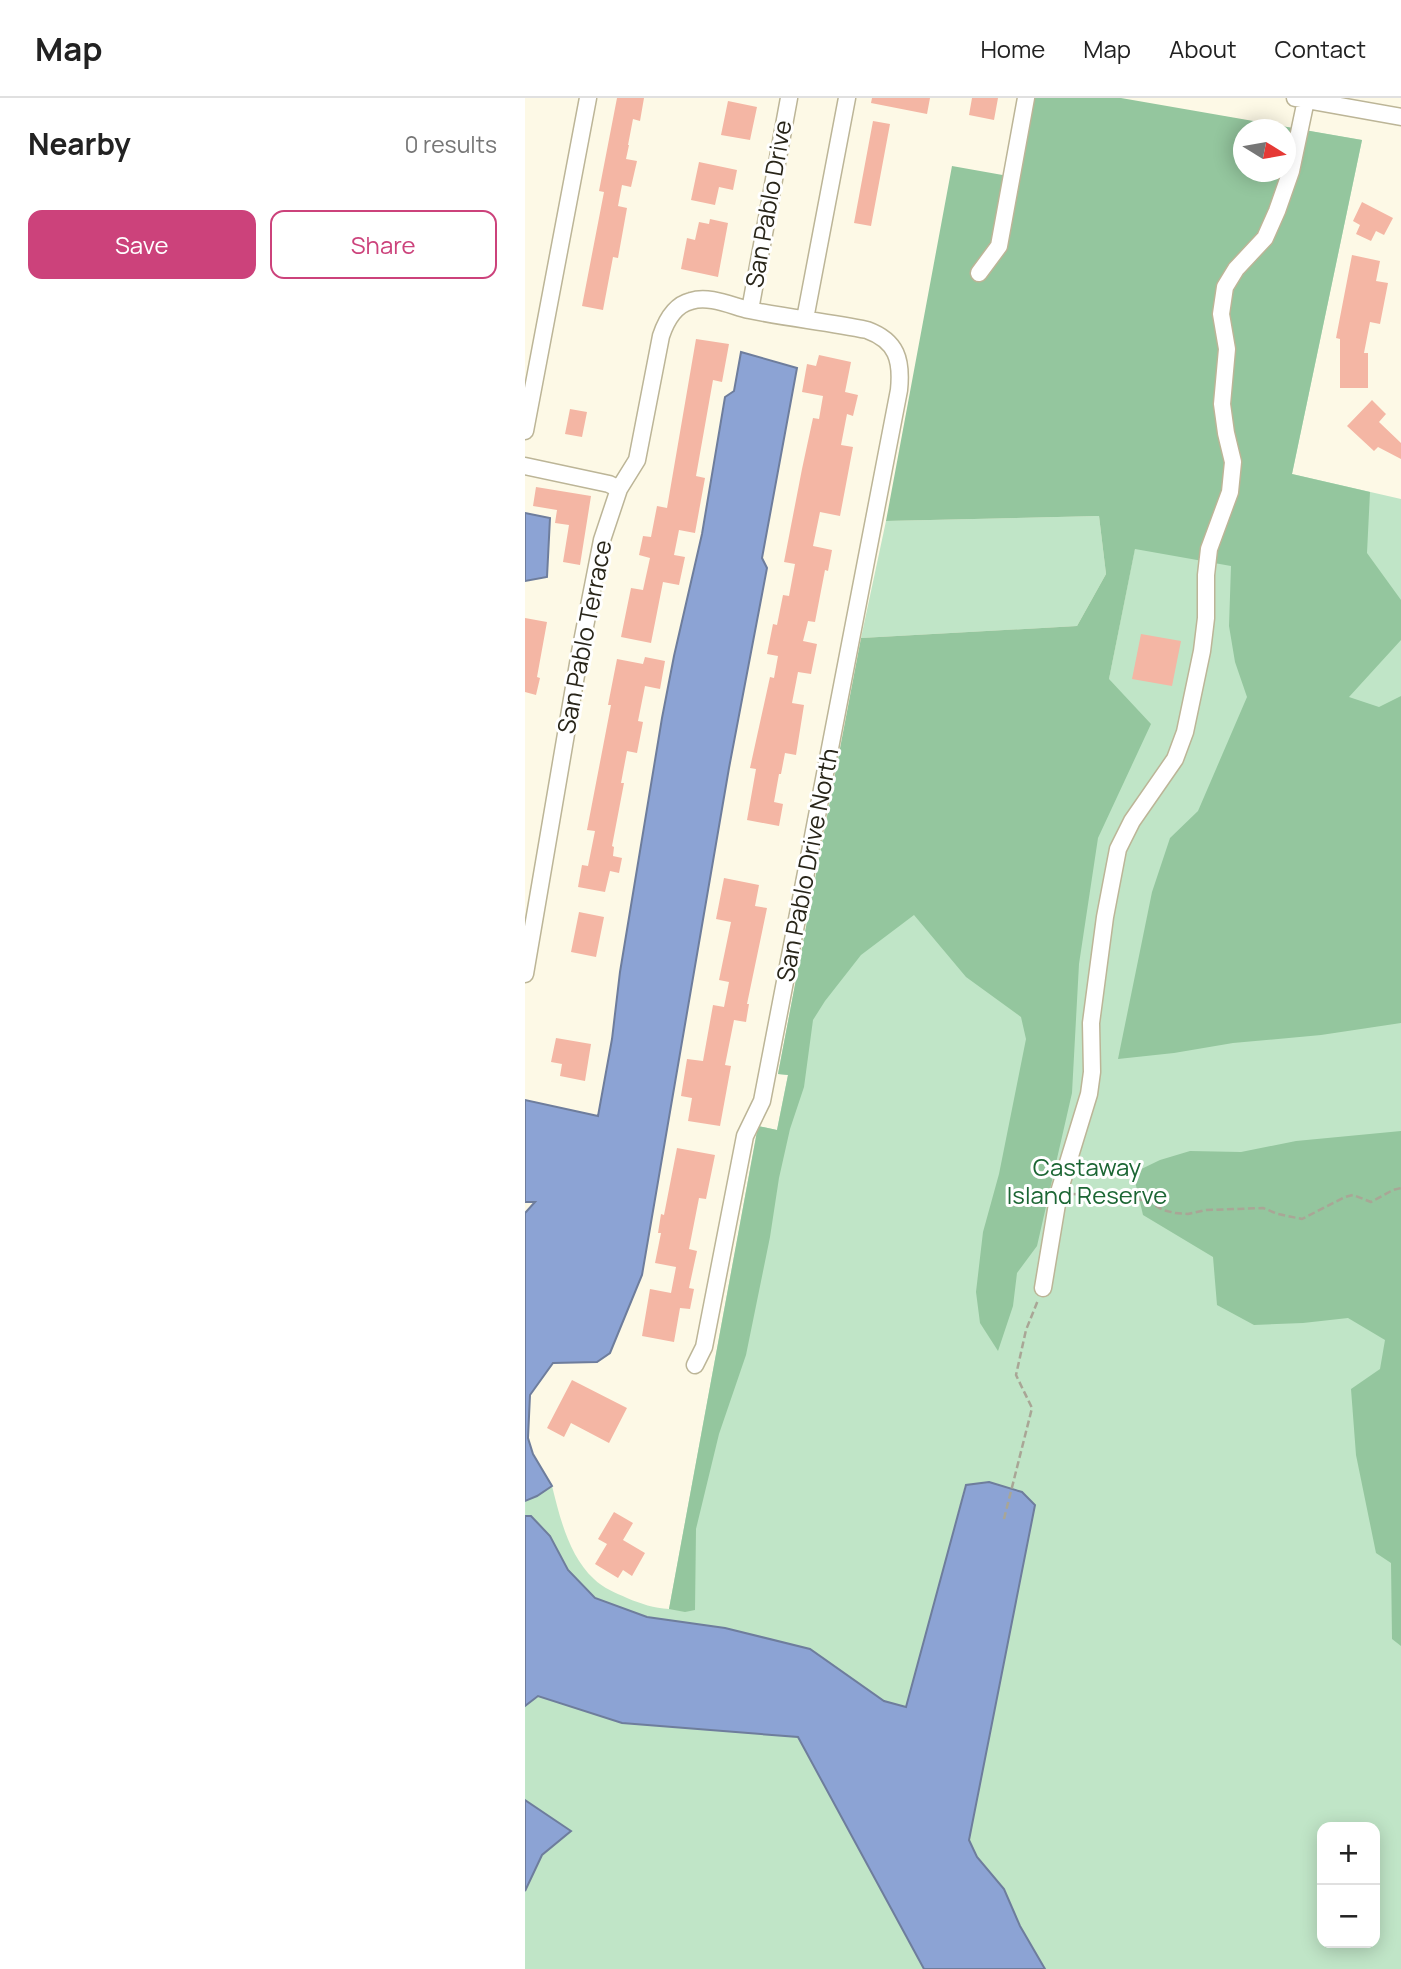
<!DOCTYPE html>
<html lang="en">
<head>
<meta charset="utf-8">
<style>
  :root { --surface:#fff; --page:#f2f2f2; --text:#222; --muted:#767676; --line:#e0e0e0; --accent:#cc427b }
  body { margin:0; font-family:Manrope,sans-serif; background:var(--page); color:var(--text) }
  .controls { position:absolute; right:21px; bottom:21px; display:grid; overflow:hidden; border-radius:14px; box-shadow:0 4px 18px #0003 }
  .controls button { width:63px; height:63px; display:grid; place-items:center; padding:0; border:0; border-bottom:2px solid var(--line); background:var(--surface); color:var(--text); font:35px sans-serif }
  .compass { position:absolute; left:708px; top:21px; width:63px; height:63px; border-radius:50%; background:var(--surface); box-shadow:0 4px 18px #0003; rotate:101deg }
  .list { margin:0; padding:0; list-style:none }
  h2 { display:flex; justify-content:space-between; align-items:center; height:91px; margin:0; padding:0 28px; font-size:30px }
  h2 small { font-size:23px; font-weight:400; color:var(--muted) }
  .actions { display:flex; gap:14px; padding:21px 28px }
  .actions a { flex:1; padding:16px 0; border:2px solid var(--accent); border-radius:14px; text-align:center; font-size:24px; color:var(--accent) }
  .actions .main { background:var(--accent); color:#fff }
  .map { position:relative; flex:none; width:876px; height:1871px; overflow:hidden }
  header { display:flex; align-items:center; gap:42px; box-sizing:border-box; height:98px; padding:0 35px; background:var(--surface); border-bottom:2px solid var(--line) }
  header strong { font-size:33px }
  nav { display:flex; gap:38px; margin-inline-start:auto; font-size:24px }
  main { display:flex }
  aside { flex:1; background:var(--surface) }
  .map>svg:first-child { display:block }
  .green { fill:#c0e5c7; fill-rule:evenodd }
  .forest { fill:#94c69e; fill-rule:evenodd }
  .water { fill:#8ca3d4; stroke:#6e7d9c; stroke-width:2 }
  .building { fill:#f4b6a4 }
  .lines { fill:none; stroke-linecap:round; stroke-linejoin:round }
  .minor-casing { stroke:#bcb597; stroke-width:19 }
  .path { stroke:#a9a696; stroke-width:2.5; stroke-dasharray:7 3.5; stroke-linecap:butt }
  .minor { stroke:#fff; stroke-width:16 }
  .labels { text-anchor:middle; stroke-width:6; stroke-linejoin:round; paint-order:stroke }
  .street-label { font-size:24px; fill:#282519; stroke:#fff }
  .park-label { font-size:24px; fill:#1c6634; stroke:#fff }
</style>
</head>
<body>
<header>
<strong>Map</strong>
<nav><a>Home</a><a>Map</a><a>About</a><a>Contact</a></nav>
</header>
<main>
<aside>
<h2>Nearby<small>0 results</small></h2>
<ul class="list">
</ul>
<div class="actions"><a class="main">Save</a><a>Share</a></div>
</aside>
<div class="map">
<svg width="876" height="1871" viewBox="0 0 876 1871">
  <rect width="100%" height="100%" fill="#fdf9e6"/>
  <path class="green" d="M 696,18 L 837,42 L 767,376 L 876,401 L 876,1871 L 418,1871 L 510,1407 L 497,1394 L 440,1388 L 382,1609 L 359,1603 L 285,1551 L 200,1530 L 122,1519 L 70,1500 L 43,1472 L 25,1438 L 6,1418 L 0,1418 L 0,1403 L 12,1398 L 27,1388 C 35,1420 44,1458 69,1481 C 78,1490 91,1495 102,1500 C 116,1506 129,1510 144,1511 L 233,1028 L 252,1032 L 263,977 L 253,976 L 311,672 L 558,711 ZM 718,32 L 760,32 L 760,74 L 718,74 ZM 797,1729 L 850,1729 L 850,1845 L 797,1845 Z
    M 574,418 L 581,476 L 552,528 L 336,540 L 361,423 Z
    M 13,1598 L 97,1625 L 274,1639 L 399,1871 L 0,1871 L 0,1793 L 17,1757 L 45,1733 L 0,1702 L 0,1608 Z"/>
  <path class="forest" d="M 509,0 L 596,0 L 837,42 L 767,376 L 845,394 L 842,455 L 876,502 L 876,542 L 824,599 L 854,609 L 876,598 L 876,925 L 796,937 L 708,945 L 649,955 L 593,961 L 627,794 L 645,740 L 673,713 L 722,599 L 710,564 L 704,528 L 706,468 L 610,451 L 584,581 L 626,626 L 573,740 L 554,866 L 547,995 L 512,1148 L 492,1175 L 488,1208 L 473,1253 L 455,1225 L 451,1194 L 458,1134 L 474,1076 L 501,941 L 496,919 L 441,879 L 389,817 L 336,857 L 300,903 L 288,922 L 279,989 L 265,1031 L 254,1080 L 245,1139 L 221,1257 L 194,1336 L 171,1431 L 170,1512 L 160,1514 L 144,1511 L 233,1028 L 252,1032 L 263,977 L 253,976 L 336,540 L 552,528 L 581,476 L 574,418 L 361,423 L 427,68 L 494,80 ZM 718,32 L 760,32 L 760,74 L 718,74 Z
    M 876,1033 L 876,1548 L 867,1541 L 866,1465 L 851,1455 L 831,1357 L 826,1291 L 855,1271 L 860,1242 L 823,1220 L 778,1225 L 729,1227 L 692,1207 L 688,1159 L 618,1117 L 608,1075 L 635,1062 L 665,1053 L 716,1054 L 771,1043 Z"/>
  <path class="water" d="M 216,254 L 272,270 L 237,460 L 242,470 L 204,670 L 117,1177 L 85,1255 L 72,1264 L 28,1265 L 5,1297 L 3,1340 L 8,1356 L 27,1388 L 12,1398 L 0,1403 L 0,1115 L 10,1104 L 0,1104 L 0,1002 L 73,1018 L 87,941 L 95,874 L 137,620 L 149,558 L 177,436 L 200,299 L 209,293 Z
    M 0,415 L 25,420 L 22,479 L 0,483 Z
    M 464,1384 L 497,1394 L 510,1407 L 444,1742 L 452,1759 L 479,1791 L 495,1828 L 520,1871 L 399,1871 L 273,1639 L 97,1625 L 13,1598 L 0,1608 L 0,1418 L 6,1418 L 25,1438 L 43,1472 L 70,1500 L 122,1519 L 200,1530 L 285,1551 L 359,1603 L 381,1609 L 441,1387 Z
    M 0,1702 L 46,1733 L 17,1757 L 0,1793 Z"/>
  <path class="building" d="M 92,0 L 119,0 L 115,23 L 108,21 L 103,47 L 104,47 L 101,61 L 112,63 L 106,89 L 97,87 L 93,108 L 102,110 L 93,160 L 88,159 L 78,212 L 57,208 L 79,94 L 74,93 Z
    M 347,0 L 405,0 L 402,16 L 346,5 Z
    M 447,0 L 473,0 L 469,22 L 444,17 Z
    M 203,3 L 232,9 L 225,42 L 196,37 Z
    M 348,23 L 365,26 L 346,128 L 329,125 Z
    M 174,64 L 212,72 L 208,92 L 194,89 L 190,107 L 166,102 Z
    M 837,104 L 868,120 L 859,137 L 851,133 L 846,143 L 831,136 L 835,127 L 828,123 Z
    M 185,121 L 203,125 L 193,179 L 156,171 L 162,140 L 170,142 L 174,124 L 184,126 Z
    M 827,157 L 855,163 L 851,183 L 863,185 L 855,226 L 845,224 L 839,255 L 843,255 L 843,290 L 815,290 L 815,241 L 811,240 Z
    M 171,241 L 204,246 L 197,284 L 188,282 L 171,378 L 180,380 L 170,435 L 154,432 L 149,457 L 160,459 L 154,487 L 138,484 L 126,545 L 96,539 L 106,490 L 118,492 L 125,460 L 114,457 L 118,438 L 126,439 L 132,408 L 142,410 Z
    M 294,257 L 326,264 L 320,294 L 333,297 L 328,318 L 322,316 L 316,347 L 328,349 L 315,418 L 295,414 L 288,448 L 307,452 L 303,473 L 300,472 L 290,524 L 283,523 L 278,543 L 292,546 L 286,576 L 273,574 L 267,605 L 279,607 L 271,657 L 260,655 L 256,676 L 254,676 L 249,704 L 258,706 L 254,728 L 222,722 L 231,671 L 225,670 L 245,579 L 249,580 L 253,558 L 242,556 L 248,526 L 252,527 L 258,497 L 264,498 L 270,466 L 259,464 L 277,371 L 288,320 L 294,321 L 298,298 L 277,294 L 282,266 L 291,268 Z
    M 847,302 L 861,316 L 854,324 L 876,345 L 876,361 L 853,349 L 849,353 L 822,328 Z
    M 45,311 L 62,314 L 57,339 L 40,336 Z
    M 11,389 L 66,398 L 55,467 L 38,464 L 44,427 L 30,425 L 32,412 L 8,408 Z
    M 0,520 L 22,524 L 12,579 L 15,580 L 11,597 L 0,594 Z
    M 616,536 L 656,543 L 647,588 L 607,581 Z
    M 120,559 L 140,563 L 135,591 L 120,588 L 113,623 L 118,624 L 112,655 L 102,653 L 96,685 L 99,685 L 87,748 L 89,749 L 88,758 L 97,760 L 94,775 L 85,773 L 80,794 L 53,789 L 57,767 L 63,768 L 70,733 L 62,732 L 86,607 L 83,607 L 92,561 L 118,566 Z
    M 199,780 L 234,787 L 230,808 L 242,810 L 222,906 L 224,906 L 221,924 L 209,922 L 200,967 L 206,968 L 195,1028 L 163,1023 L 167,1000 L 156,998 L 162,961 L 178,963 L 188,907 L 199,909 L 204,884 L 194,882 L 206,824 L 191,821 Z
    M 54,814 L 79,819 L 71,859 L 46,854 Z
    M 31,940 L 66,946 L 60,983 L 35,978 L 37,966 L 26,964 Z
    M 152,1050 L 190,1057 L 181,1101 L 174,1100 L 164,1151 L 172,1153 L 164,1190 L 169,1191 L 165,1211 L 155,1210 L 149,1244 L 117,1238 L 125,1191 L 146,1195 L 151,1169 L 130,1165 L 136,1135 L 133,1135 L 136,1116 L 139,1117 Z
    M 47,1282 L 102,1310 L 84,1345 L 46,1325 L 39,1339 L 22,1330 Z
    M 89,1414 L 108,1425 L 98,1442 L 120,1455 L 107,1478 L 98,1472 L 93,1480 L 70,1466 L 82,1446 L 73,1441 Z"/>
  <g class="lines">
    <defs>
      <path id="minor" d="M 770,0 L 876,19
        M 454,175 L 474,148 L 501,0
        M 225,212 L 264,0
        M 280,221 L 322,0
        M 0,333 L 63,0
        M 0,368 L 84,386 L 94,391
        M 0,876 L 55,554 L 77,442 L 94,391 L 112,362 L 136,238 C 141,223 149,207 166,203 C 184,197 207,208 224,212 C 263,220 303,224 342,232 C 372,243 377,262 374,292 L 237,1003 L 220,1038 L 179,1249 L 170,1267
        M 518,1190 L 534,1094 L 564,996 L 567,974 L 566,925 L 580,819 L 593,751 L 607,723 L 650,661 L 660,634 L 677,553 L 681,520 L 681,477 L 684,451 L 705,394 L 708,364 L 701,335 L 697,306 L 702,251 L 696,216 L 700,189 L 711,171 L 740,140 L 752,113 L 766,73 L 781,2"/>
    </defs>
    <use href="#minor" class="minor-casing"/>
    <path class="path" d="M 548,1096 L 618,1102 L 626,1105 L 638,1112 L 650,1115 L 663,1116 L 681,1112 L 738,1110 L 753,1116 L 777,1121 L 820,1099 L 828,1097 L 846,1104 L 868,1092 L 876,1090
      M 479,1421 L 507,1310 L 491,1277 L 501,1232 L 513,1202"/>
    <use href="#minor" class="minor"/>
  </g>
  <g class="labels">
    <g class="street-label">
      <text transform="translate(244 106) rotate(-80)" y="8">San Pablo Drive</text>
      <text transform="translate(60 539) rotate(-79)" y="8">San Pablo Terrace</text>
      <text transform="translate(283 767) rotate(-79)" y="8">San Pablo Drive North</text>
    </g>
    <g class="park-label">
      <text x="562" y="1078">Castaway<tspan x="562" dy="28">Island Reserve</tspan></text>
    </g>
  </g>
</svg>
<div class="controls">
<button>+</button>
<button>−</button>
</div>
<svg class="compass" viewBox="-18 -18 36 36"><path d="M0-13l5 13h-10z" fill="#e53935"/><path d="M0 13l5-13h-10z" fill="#767676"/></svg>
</div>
</main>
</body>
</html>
